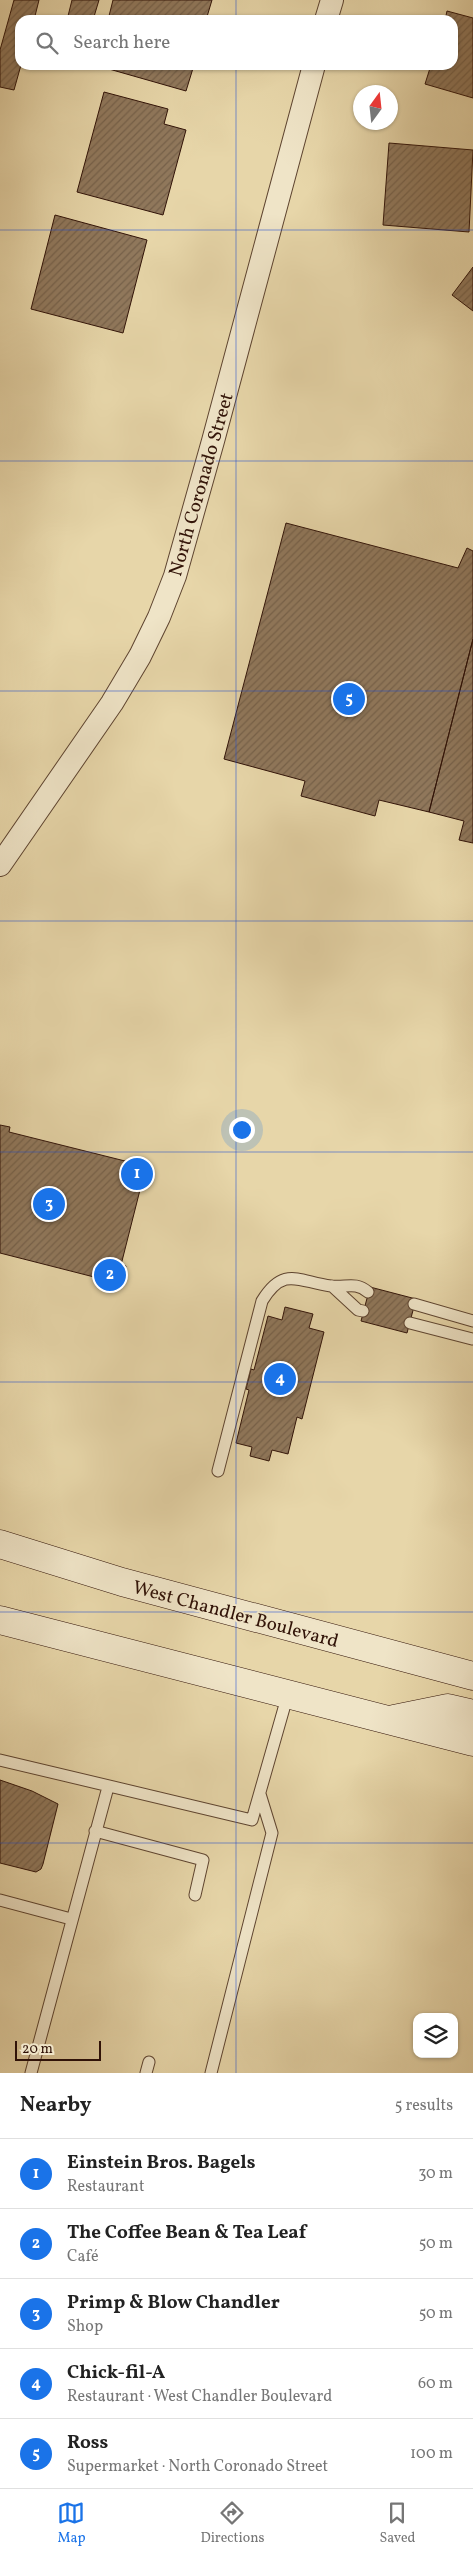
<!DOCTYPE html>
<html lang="en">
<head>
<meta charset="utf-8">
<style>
  :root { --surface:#fff; --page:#f6f6f6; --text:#222; --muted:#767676; --line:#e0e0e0; --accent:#1a73e8 }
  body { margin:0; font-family:Vollkorn,serif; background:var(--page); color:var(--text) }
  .controls { position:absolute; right:15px; bottom:15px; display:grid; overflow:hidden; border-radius:10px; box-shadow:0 1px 4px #0004 }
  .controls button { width:45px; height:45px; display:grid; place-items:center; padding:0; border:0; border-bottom:1px solid var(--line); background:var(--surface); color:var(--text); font:25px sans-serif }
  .compass { position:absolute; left:353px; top:85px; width:45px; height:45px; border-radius:50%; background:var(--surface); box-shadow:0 1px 4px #0004; rotate:15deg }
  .scale { position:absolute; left:15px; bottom:12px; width:86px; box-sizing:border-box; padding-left:5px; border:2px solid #311308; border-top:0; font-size:14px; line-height:18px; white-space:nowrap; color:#311308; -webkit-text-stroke:4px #efe4c7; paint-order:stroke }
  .you { position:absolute; left:241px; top:1129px; width:18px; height:18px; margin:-12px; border:4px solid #fff; border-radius:50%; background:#1a73e8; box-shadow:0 0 0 8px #1a73e833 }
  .badge { display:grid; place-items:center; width:32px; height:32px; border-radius:50%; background:var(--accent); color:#fff; font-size:16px; font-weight:700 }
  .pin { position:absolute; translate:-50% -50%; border:2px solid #fff; box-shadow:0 1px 5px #0006 }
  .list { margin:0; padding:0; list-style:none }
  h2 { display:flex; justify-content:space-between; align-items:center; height:65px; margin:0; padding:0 20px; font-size:21px }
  h2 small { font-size:16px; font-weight:400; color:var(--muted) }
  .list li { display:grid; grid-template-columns:32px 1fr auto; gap:15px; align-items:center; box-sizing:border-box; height:70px; padding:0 20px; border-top:1px solid var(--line) }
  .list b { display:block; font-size:19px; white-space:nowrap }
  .list p { margin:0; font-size:16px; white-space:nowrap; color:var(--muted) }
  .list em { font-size:16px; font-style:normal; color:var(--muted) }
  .icon { flex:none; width:28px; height:28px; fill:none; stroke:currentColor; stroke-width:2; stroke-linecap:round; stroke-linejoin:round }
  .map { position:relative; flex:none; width:473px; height:2073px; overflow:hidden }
  .search { position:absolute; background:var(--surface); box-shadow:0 1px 4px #0004; left:15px; right:15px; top:15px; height:55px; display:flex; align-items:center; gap:12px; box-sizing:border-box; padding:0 18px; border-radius:15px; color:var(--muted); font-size:19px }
  .sheet { height:415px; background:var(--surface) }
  nav { display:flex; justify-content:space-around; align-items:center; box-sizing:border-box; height:70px; border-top:1px solid var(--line); background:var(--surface); font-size:14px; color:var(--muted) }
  nav a { display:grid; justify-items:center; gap:2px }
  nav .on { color:var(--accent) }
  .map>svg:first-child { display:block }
  .building { fill:url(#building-hatch); stroke:#311308 }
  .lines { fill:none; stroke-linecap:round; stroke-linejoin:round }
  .service-casing { stroke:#5e4430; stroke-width:13 }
  .minor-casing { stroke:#5e4430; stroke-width:24 }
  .secondary-casing { stroke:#311308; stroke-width:29 }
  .service { stroke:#efe4c7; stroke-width:11 }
  .minor { stroke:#efe4c7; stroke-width:22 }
  .secondary { stroke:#efe4c7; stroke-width:28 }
  .grid { fill:none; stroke:#1d4ed8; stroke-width:1; stroke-opacity:0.55 }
  .labels { text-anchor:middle; stroke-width:4; stroke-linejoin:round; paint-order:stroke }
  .street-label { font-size:19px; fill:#311308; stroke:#efe4c7 }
</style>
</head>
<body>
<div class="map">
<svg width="473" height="2073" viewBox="0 0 473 2073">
  <defs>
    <pattern id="building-hatch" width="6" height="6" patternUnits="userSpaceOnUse" patternTransform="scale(1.25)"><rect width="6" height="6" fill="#90785c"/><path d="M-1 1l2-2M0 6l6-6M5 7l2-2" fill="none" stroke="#76614a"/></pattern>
  </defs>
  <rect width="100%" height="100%" fill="#e7d6a9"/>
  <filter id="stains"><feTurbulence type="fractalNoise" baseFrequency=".004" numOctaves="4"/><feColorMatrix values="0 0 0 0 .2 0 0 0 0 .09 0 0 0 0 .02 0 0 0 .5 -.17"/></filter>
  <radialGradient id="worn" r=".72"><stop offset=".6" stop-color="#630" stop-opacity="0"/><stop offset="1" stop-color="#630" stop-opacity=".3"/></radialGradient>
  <path class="building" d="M 14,0 L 39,0 L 34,20 L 20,20 L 21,65 L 14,90 L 0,87 L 0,50 Z
    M 72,0 L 99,0 L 93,20 L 67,20 Z
    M 113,0 L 212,0 L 206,20 L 108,20 Z
    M 447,11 L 473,18 L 473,98 L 425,84 L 431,65 L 453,65 L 453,20 L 445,20 Z
    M 95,65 L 194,65 L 186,91 Z
    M 104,92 L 168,109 L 164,124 L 186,130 L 163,215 L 77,192 Z
    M 389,143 L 473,150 L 469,232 L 383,225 Z
    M 55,215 L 147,240 L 123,333 L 31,309 Z
    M 473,267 L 473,311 L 452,295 Z
    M 286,523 L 458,568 L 467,548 L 473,551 L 473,639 L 429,812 L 379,800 L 375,816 L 301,796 L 305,781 L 224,759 Z
    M 473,639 L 473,843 L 459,840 L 464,821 L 429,812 Z
    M 0,1125 L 10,1127 L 9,1132 L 129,1162 L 130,1159 L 151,1164 L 146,1183 L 142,1182 L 121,1265 L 126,1266 L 120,1289 L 97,1283 L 98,1278 L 0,1253 Z
    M 370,1287 L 416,1299 L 407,1333 L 361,1321 Z
    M 285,1307 L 313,1314 L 309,1328 L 324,1332 L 302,1419 L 297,1417 L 288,1454 L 272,1450 L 269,1461 L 250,1456 L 252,1447 L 236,1443 L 249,1390 L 246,1389 L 251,1369 L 254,1370 L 268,1316 L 282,1320 Z
    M 0,1780 L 32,1791 L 58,1804 L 43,1864 L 41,1869 L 36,1872 L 0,1863 Z"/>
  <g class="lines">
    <defs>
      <path id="service" d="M 332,1286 L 358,1310 L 363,1311
        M 414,1304 L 473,1321
        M 410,1323 L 472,1339
        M 218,1471 L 262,1301 C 284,1265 299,1282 331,1286 C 346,1288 355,1281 368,1292
        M 0,1760 L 252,1820 L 288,1694
        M 95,1831 L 203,1860 L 195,1895
        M 0,1900 L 71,1919
        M 31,2073 L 108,1787
        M 146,2073 L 149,2062
        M 211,2073 L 272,1833 L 260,1794"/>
      <path id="minor" d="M 326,20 L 332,0
        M 0,865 L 112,703 L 140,656 L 159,617 L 175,576 L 213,441 L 314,65"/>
      <path id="secondary" d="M 0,1544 L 122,1582 L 473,1676
        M 0,1620 L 473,1742
        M 394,1719 L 448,1708 L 473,1714"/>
    </defs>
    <use href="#service" class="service-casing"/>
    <use href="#minor" class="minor-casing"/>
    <use href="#secondary" class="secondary-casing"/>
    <use href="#service" class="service"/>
    <use href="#minor" class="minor"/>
    <use href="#secondary" class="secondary"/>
  </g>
  <path class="grid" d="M 236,0 L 236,20M 236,65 L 236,2073M 0,230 L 473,230M 0,461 L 473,461M 0,691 L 473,691M 0,921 L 473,921M 0,1152 L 473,1152M 0,1382 L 473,1382M 0,1612 L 473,1612M 0,1843 L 473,1843"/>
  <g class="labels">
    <g class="street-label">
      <text transform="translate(200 484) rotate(-74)" y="7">North Coronado Street</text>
      <text transform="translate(236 1613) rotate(15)" y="7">West Chandler Boulevard</text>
    </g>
  </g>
  <rect width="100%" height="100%" filter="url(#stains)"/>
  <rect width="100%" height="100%" fill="url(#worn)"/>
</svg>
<div class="controls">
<button><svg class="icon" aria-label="layers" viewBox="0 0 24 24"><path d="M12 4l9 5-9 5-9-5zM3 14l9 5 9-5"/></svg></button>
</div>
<svg class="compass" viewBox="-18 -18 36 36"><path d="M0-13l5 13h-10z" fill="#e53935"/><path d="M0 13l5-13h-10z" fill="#767676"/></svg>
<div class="scale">20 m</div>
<div class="you"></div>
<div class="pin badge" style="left:137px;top:1174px">1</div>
<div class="pin badge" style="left:110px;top:1275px">2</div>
<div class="pin badge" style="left:49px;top:1204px">3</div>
<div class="pin badge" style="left:280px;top:1379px">4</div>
<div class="pin badge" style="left:349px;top:699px">5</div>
<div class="search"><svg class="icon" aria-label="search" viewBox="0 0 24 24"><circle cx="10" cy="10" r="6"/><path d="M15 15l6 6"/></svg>Search here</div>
</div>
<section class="sheet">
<h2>Nearby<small>5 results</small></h2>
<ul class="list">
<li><span class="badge">1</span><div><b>Einstein Bros. Bagels</b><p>Restaurant</p></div><em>30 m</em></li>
<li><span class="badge">2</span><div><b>The Coffee Bean &amp; Tea Leaf</b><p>Café</p></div><em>50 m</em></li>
<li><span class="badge">3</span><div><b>Primp &amp; Blow Chandler</b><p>Shop</p></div><em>50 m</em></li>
<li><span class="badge">4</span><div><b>Chick-fil-A</b><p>Restaurant · West Chandler Boulevard</p></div><em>60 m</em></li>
<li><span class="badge">5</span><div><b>Ross</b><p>Supermarket · North Coronado Street</p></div><em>100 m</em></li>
</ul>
</section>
<nav>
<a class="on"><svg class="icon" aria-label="map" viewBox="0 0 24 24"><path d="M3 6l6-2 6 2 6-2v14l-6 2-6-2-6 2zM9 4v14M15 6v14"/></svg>Map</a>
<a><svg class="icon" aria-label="directions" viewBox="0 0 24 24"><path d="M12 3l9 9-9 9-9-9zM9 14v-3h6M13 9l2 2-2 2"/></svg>Directions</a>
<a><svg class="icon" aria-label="saved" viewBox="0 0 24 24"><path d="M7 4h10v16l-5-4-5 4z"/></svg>Saved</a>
</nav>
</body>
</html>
